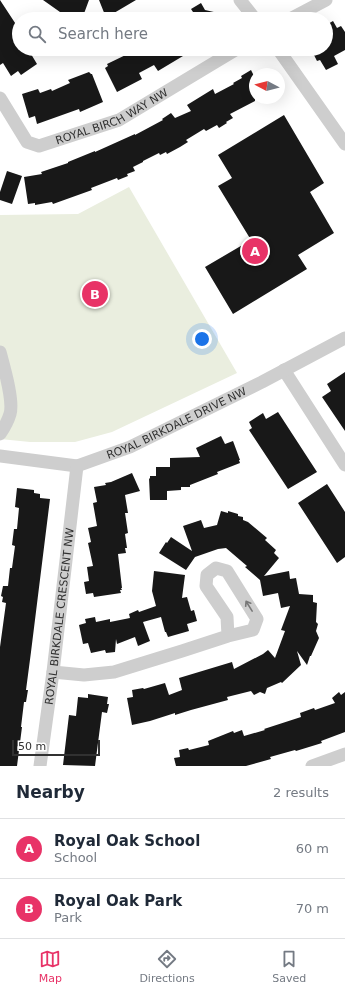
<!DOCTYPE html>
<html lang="en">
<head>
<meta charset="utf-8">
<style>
  :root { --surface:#fff; --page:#f6f6f7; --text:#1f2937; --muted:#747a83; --line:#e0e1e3; --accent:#e83367 }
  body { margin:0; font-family:"DejaVu Sans",sans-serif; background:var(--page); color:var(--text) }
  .compass { position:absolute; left:249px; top:68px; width:36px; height:36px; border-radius:50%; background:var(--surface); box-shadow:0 4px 16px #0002; rotate:277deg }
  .scale { position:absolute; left:12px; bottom:10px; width:88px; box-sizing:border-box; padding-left:4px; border:2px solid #313131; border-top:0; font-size:11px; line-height:14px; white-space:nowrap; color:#313131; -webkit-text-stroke:3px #fff; paint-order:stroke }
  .you { position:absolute; left:202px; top:339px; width:14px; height:14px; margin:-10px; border:3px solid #fff; border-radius:50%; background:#1a73e8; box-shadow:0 0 0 6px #1a73e833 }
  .badge { display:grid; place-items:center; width:26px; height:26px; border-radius:50%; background:var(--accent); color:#fff; font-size:13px; font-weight:700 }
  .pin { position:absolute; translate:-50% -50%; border:2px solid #fff; box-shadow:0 1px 4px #0006 }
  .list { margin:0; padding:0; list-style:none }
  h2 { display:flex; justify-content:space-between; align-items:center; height:52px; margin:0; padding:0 16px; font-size:17px }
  h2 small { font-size:13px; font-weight:400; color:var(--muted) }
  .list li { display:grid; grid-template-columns:26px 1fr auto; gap:12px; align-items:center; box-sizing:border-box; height:60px; padding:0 16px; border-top:1px solid var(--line) }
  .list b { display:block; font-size:15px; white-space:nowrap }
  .list p { margin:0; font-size:13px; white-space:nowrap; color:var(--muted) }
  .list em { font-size:13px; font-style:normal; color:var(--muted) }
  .icon { flex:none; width:22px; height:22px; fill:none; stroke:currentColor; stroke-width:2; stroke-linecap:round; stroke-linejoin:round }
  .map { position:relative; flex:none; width:345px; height:766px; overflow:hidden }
  .search { position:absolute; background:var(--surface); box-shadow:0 4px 16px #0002; left:12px; right:12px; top:12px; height:44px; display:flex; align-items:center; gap:10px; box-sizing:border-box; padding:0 14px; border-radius:22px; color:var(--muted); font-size:15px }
  .sheet { height:172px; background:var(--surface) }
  nav { display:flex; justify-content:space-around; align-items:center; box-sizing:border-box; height:56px; border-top:1px solid var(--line); background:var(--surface); font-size:11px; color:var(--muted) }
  nav a { display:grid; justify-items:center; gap:2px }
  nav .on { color:var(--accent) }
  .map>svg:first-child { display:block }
  .green { fill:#eaeedf }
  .building { fill:#181818 }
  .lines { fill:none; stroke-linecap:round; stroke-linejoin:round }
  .street { stroke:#cecece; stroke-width:13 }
  .oneway { stroke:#787878 }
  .labels { text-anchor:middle; stroke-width:4; stroke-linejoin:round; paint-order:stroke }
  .street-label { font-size:11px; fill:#313131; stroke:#fff }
</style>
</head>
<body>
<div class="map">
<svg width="345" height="766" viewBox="0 0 345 766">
  <rect width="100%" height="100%" fill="#fff"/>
  <path class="green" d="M 129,187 L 237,373 L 112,432 L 75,442 L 30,442 L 0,439 L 0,215 L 78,214 Z"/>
  <path class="building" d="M 0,0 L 19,29 L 19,49 L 28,49 L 37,64 L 21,75 L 18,71 L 11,76 L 3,63 L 0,65 Z
    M 43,0 L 89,0 L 82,19 L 79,19 L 60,12 Z
    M 99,0 L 136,0 L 114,13 L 113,12 L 105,15 Z
    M 201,3 L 205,10 L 227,15 L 227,19 L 187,19 L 195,15 L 191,9 Z
    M 333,21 L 337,28 L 341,26 L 345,32 L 345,50 L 334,56 L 338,64 L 326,70 L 320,60 L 317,61 L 311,49 L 326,49 L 326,25 Z
    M 138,49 L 178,49 L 183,56 L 158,71 L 154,65 L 139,73 L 142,79 L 117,92 L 105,68 L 108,66 L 107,64 Z
    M 251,70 L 255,78 L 255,101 L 230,114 L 233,118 L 226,122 L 227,123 L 219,128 L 217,125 L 206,131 L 204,129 L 186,140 L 188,142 L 180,147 L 167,154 L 166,152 L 160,155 L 159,153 L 143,161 L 143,162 L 133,167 L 135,171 L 127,174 L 128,176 L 118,180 L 117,178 L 91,188 L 92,190 L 53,204 L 52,202 L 35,205 L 35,203 L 28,204 L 24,177 L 42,174 L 41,172 L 68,163 L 68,162 L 95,151 L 95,152 L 135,134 L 135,135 L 163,120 L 162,119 L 171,113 L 175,118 L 191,111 L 187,105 L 213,89 L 215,94 L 234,84 L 233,83 L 242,78 L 241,76 Z
    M 89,72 L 91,74 L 92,74 L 103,102 L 80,112 L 79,109 L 37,124 L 35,116 L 29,118 L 22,94 L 38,89 L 40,93 L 51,89 L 52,91 L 70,83 L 68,80 Z
    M 284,115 L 324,183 L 310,192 L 334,233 L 298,255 L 307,269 L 233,314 L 205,267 L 251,240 L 218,186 L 232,178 L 218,155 Z
    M 7,171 L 22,176 L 12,204 L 0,200 L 0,192 Z
    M 345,372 L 345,431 L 322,397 L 331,391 L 327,384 Z
    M 278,412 L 317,472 L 288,489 L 249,430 L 252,428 L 249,422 L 263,413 L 266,419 Z
    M 221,436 L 225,444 L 233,441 L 240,460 L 239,460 L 240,463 L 217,472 L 218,474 L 190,485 L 190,487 L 181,487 L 181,490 L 167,491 L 167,500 L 150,500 L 149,478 L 150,479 L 150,476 L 156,476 L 156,467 L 170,467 L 170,458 L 200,457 L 196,448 Z
    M 132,473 L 140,491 L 125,495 L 128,513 L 125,513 L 128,533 L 125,534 L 127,548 L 125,548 L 126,553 L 118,554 L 122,588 L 121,588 L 122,590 L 120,590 L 121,593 L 94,597 L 93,593 L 86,594 L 84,582 L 89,581 L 87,567 L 93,566 L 88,543 L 91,542 L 88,528 L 97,526 L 93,503 L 97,502 L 94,487 L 106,485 L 105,483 L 111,482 Z
    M 327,484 L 345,512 L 345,557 L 337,563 L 298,503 Z
    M 17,488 L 34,490 L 34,493 L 40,494 L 40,498 L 50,499 L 31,652 L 26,690 L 28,690 L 26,702 L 24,702 L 21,727 L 22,727 L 17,766 L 0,766 L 0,647 L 6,603 L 2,602 L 3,597 L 1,596 L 3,586 L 8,586 L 10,568 L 12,568 L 15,546 L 12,545 L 14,529 L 17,529 L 19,508 L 15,507 Z
    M 221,511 L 228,513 L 228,511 L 238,514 L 238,516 L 243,517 L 243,520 L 248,522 L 267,538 L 265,540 L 276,550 L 274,553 L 279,558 L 264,576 L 289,571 L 290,579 L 296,578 L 299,594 L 313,595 L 313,602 L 317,603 L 316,622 L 318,624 L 316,631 L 319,638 L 311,656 L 310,656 L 307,665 L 297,651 L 301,665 L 282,683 L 281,682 L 267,688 L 265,694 L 260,692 L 254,695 L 251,691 L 227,697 L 228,700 L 191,710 L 175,715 L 175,713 L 150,721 L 132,725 L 127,698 L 133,697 L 132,690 L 143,688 L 144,689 L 165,683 L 169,695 L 182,690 L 179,678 L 232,662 L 234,669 L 263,654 L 268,650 L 275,658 L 285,631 L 281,630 L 290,606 L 281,608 L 278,593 L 263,596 L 260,580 L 245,567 L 247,566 L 226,548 L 218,549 L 195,557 L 186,570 L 159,553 L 166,542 L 167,543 L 171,537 L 192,551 L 183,526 L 201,520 L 204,528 L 217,525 Z
    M 154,571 L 185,575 L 182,598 L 187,597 L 191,611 L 194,610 L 197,621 L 187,624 L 189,631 L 168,637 L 166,632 L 165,632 L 161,617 L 143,622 L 150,641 L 138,646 L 135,637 L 117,644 L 116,639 L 115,652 L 106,653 L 105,650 L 91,653 L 88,643 L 83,644 L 79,625 L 86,623 L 85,619 L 95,617 L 96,622 L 110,619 L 110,622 L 130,618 L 129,614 L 138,610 L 139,612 L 156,606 L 152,591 Z
    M 339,692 L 341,695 L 345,692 L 345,732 L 321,741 L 322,743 L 296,751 L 295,750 L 270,757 L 271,759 L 246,766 L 176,766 L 174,758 L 180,757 L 179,750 L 188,748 L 189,750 L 209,745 L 208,741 L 233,731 L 234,733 L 242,730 L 244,736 L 265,730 L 264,729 L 301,717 L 300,713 L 314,708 L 315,710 L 335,703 L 332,698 Z
    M 88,694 L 108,697 L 107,704 L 109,704 L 107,713 L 102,712 L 95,766 L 63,765 L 69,715 L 76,716 L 78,697 L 88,698 Z"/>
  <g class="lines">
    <g class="street">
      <path d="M 240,0 L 255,19"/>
      <path d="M 290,19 L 326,0"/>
      <path d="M 278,49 L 345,144"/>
      <path id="s1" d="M 0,98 L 27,142 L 39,146 L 119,120 L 237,49"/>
      <path d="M 0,352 C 4,367 14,401 10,414 C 8,421 4,428 0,434"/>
      <path d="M 284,370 L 345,465"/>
      <path id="s2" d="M 0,456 L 77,466 L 130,447 L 262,382 L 345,338"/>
      <path d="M 53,672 L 84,675 L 114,672 L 182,651 L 228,636 L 253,630 L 257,619 L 227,571 L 216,568 L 207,575 L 206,586 L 227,617 L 228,636"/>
      <path id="s3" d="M 40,766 L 53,672 L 77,466"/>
      <path d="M 312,766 L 345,754"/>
    </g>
  </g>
  <defs><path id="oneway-shaft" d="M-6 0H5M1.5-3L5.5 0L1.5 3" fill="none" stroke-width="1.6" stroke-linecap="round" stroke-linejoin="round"/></defs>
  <use class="oneway" href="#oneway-shaft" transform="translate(249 606) rotate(-122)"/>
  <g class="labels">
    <g class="street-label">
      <text dy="4" stroke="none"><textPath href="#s1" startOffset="143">ROYAL BIRCH WAY NW</textPath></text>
      <text dy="4" stroke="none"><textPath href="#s2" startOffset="186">ROYAL BIRKDALE DRIVE NW</textPath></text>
      <text dy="4" stroke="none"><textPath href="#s3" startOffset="151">ROYAL BIRKDALE CRESCENT NW</textPath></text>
    </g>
  </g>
</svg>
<svg class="compass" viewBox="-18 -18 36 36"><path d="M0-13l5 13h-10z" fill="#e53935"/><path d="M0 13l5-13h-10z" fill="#747a83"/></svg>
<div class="scale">50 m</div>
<div class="you"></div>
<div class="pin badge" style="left:255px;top:251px">A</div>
<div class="pin badge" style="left:95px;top:294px">B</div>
<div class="search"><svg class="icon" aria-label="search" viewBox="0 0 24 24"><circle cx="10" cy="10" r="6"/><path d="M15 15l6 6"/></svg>Search here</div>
</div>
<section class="sheet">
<h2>Nearby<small>2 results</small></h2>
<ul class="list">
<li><span class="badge">A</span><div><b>Royal Oak School</b><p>School</p></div><em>60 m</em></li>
<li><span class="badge">B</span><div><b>Royal Oak Park</b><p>Park</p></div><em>70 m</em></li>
</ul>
</section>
<nav>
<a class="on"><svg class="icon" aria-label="map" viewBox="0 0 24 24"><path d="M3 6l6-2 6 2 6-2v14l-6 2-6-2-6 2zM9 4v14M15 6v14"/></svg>Map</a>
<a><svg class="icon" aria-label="directions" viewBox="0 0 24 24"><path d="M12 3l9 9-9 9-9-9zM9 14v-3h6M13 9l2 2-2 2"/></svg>Directions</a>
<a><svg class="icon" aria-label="saved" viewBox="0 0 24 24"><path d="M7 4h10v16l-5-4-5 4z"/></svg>Saved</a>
</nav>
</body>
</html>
